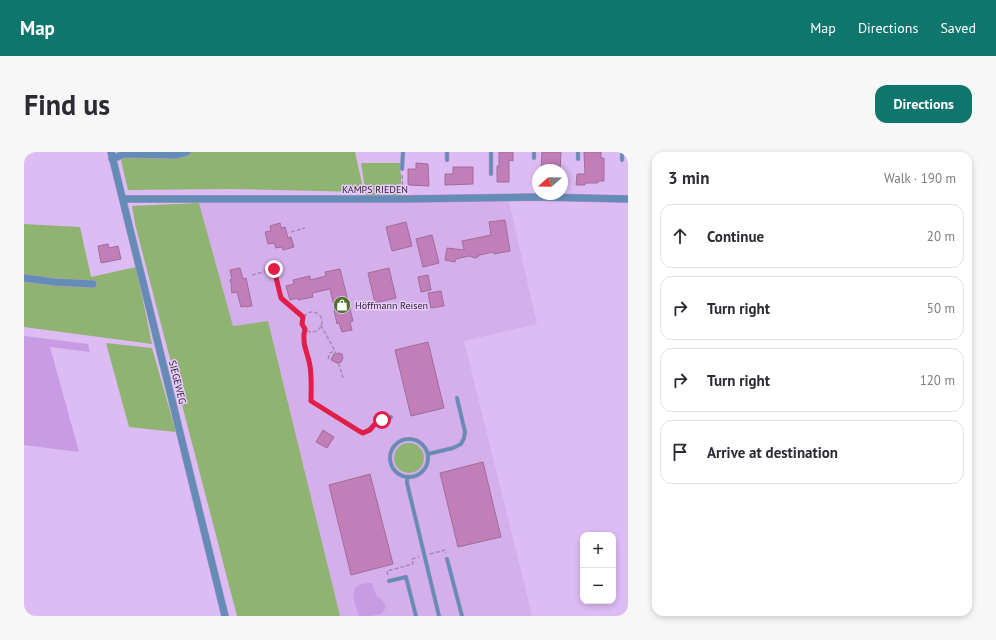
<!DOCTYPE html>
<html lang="en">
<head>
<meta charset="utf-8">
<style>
  :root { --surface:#fff; --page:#f7f7f7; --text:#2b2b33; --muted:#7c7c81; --line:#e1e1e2; --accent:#0f766e }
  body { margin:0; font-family:"PT Sans",sans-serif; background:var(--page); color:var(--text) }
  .controls { position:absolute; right:12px; bottom:12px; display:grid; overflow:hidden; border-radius:8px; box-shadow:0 2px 6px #0003 }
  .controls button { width:36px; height:36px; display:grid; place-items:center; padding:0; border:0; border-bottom:1px solid var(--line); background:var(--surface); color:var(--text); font:20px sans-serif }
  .compass { position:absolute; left:508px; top:12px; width:36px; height:36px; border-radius:50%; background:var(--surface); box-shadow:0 2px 6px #0003; rotate:250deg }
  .stop { position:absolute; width:12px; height:12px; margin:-9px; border:3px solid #e11d48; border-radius:50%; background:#fff }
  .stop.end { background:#e11d48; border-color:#fff; box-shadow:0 1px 4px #0008 }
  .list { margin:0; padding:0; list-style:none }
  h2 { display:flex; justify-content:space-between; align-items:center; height:52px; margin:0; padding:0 16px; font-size:17px }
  h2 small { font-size:13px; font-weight:400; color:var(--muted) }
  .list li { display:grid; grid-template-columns:26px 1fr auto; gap:12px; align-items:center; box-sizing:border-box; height:64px; margin:0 8px 8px; padding:0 8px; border:1px solid var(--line); border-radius:12px }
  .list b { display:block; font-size:15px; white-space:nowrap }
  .list em { font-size:13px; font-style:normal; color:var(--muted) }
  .icon { flex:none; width:22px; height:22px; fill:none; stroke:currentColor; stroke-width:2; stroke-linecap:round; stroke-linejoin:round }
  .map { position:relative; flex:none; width:604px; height:464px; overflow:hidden; border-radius:12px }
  header { display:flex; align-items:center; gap:24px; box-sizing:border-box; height:56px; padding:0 20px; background:var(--accent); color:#fff }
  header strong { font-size:19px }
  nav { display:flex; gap:22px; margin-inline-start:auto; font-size:14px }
  .intro { display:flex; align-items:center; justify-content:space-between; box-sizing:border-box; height:96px; padding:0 24px }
  h1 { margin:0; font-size:28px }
  .button { padding:10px 18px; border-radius:12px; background:var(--accent); color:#fff; font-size:14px; font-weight:700 }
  main { display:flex; gap:24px; padding:0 24px }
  aside { flex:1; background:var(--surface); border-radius:12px; box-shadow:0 2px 6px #0003 }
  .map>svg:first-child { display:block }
  .built { fill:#d4afec }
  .green { fill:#8fb371 }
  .water { fill:#c89ce4 }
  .building { fill:#c17eb8; stroke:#9e6e97 }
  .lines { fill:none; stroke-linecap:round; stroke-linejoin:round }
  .lane-casing { stroke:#b89acb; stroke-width:4.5 }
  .street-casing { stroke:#b89acb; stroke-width:8 }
  .path { stroke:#a58ab7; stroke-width:1.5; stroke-dasharray:4 2; stroke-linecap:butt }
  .lane { stroke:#658cb6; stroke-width:3.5 }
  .street { stroke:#658cb6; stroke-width:7 }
  .route { stroke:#e11d48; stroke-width:5 }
  .labels { text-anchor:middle; stroke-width:3; stroke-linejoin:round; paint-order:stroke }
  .street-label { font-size:10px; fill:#34263c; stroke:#e6ccf8 }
  .poi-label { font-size:10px; fill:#34263c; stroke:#e6ccf8; text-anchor:start }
</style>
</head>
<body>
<header>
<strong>Map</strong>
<nav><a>Map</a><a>Directions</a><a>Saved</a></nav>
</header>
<div class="intro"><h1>Find us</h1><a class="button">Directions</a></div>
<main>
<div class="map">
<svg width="604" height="464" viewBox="0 0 604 464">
  <rect width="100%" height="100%" fill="#ddbbf3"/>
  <path class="built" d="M 485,50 L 513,172 L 440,189 L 508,464 L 316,464 L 244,169 L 209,174 L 175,51 Z"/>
  <path class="green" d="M 95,0 L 331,0 L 340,40 L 208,37 L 104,38 Z
    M 337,11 L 376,11 L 376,19 L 377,22 L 377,43 L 342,43 Z
    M 175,51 L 209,174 L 244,169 L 316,464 L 213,464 L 111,72 L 108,54 Z
    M 0,72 L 56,75 L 67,125 L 112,115 L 128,192 L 0,175 Z
    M 82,191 L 128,196 L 152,280 L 105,275 Z
    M370 306a15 15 0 1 1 30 0a15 15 0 1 1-30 0Z"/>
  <path class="water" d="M 0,184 L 64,192 L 66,200 L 26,195 L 55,300 L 0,293 Z
    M 348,431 L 352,443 L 359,449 L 362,455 L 358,462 L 346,464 L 335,464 C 332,454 323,436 338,432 C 341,431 345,431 348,431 Z"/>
  <path class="building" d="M 475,0 L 489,0 L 489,9 L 485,8 L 485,30 L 473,30 L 473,14 L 475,14 Z
    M 518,0 L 537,0 L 536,18 L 517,18 Z
    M 560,0 L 577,0 L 577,6 L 580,6 L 580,29 L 574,29 L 574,31 L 561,31 L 561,33 L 552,33 L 553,22 L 561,22 Z
    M 392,11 L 404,12 L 405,34 L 384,33 L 384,17 L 392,17 Z
    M 429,15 L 449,15 L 449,32 L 421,33 L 421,22 L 429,22 Z
    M 481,68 L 486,99 L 470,102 L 469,100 L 456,103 L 452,106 L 445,104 L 432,107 L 431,110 L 421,108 L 423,96 L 440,98 L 438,89 L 467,83 L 465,70 Z
    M 382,70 L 388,94 L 368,99 L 362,75 Z
    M 256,71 L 257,76 L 261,75 L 264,86 L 267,85 L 270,95 L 259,98 L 258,95 L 252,96 L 250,91 L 244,92 L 241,80 L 247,79 L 246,74 Z
    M 408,83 L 415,111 L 399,115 L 392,87 Z
    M 84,92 L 85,96 L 94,94 L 97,107 L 77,111 L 74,94 Z
    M 216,116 L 219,127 L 222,126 L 228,154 L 222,155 L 222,154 L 217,155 L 213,140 L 208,141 L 207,135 L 208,135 L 206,128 L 208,127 L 206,118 Z
    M 365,116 L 372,146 L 351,151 L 344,121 Z
    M 316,117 L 329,169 L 326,170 L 328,178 L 318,180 L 315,171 L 313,172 L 310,158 L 311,158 L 306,137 L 288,141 L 289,145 L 274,148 L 274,146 L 266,148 L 262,134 L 270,132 L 269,128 L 286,124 L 286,128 L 302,124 L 301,120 Z
    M 404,123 L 407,138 L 397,140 L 394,125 Z
    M 417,139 L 420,154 L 407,156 L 404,141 Z
    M 404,190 L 420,256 L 387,264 L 371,198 Z
    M 315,201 L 318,202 L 319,206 L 317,210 L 313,211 L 307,208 L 310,202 Z
    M 299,278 L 310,285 L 303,296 L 292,290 Z
    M 459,310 L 477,385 L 434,395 L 416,321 Z
    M 346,322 L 369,412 L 327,423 L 305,333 Z"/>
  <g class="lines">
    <defs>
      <path id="lane" d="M 423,0 L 423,8
        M 554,0 L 554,7
        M 598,0 L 598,8
        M 510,6 L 510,0
        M 378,17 L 379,0
        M 467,22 L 467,0
        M 287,249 L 335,279 L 339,281 C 346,278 345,277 351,272 C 355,268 361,267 367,265
        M366 306a19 19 0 1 1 38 0a19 19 0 1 1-38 0Z
        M 404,302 L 429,296 L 437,292 L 440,286 L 441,280 L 433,246
        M 383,326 L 383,331 L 415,464
        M 423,407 L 438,464
        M 365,429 L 382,425 L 392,464"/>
      <path id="street" d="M 87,0 L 201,464
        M 88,7 L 100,2 L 153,3 L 163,0
        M 99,47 L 379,47 L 513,45 L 604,47
        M 0,126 L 30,130 L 69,132"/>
    </defs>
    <use href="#lane" class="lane-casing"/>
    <use href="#street" class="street-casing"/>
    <path class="path" d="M 378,23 L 379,39
      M 267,80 L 281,76
      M 228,123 L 250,117 L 257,146 L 279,165
      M278 170a10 10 0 1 1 20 0a10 10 0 1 1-20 0Z
      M 297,173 L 311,199 L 319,226
      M 281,177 C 277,192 284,201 286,215 C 288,224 287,234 287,244
      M 304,207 L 306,201 L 311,199
      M 406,402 L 421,398 L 422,401
      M 364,423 L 363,419 L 389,412 L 388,407 L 395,405"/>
    <use href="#lane" class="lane"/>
    <use href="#street" class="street"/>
  </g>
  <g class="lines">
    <path class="route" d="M 250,117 L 257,146 L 279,165 L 278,172 L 281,177 C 277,191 284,201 286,214 C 288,226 287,238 287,249 L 335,279 L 339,281 L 346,278 L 350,273 L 358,268"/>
  </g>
  <defs>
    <symbol id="shop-disc" viewBox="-11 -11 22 22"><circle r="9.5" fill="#4e722b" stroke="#e6ccf8"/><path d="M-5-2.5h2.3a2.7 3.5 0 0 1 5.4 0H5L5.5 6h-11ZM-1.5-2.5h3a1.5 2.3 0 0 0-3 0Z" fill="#fff"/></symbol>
  </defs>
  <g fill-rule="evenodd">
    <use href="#shop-disc" x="308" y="143" width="20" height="20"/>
  </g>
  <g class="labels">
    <g class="street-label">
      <text x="351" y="41">KAMPS RIEDEN</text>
      <text transform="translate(154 230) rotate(76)" y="4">SIEGEWEG</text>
    </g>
    <g class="poi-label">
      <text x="331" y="157">Höffmann Reisen</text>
    </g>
  </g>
</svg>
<div class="controls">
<button>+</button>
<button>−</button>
</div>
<svg class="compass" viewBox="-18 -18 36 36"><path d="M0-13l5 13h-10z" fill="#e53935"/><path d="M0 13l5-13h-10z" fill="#7c7c81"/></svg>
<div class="stop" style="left:358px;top:268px"></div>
<div class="stop end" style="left:250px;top:117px"></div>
</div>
<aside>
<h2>3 min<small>Walk · 190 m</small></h2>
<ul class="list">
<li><svg class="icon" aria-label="ahead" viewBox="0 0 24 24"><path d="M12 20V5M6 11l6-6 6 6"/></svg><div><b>Continue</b></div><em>20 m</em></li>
<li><svg class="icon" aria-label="right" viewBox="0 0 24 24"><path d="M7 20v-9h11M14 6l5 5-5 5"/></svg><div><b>Turn right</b></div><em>50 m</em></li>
<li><svg class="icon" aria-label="right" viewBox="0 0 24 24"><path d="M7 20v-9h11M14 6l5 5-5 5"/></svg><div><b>Turn right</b></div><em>120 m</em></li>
<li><svg class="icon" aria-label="arrive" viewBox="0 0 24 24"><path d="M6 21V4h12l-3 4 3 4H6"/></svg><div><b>Arrive at destination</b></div></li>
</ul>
</aside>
</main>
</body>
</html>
